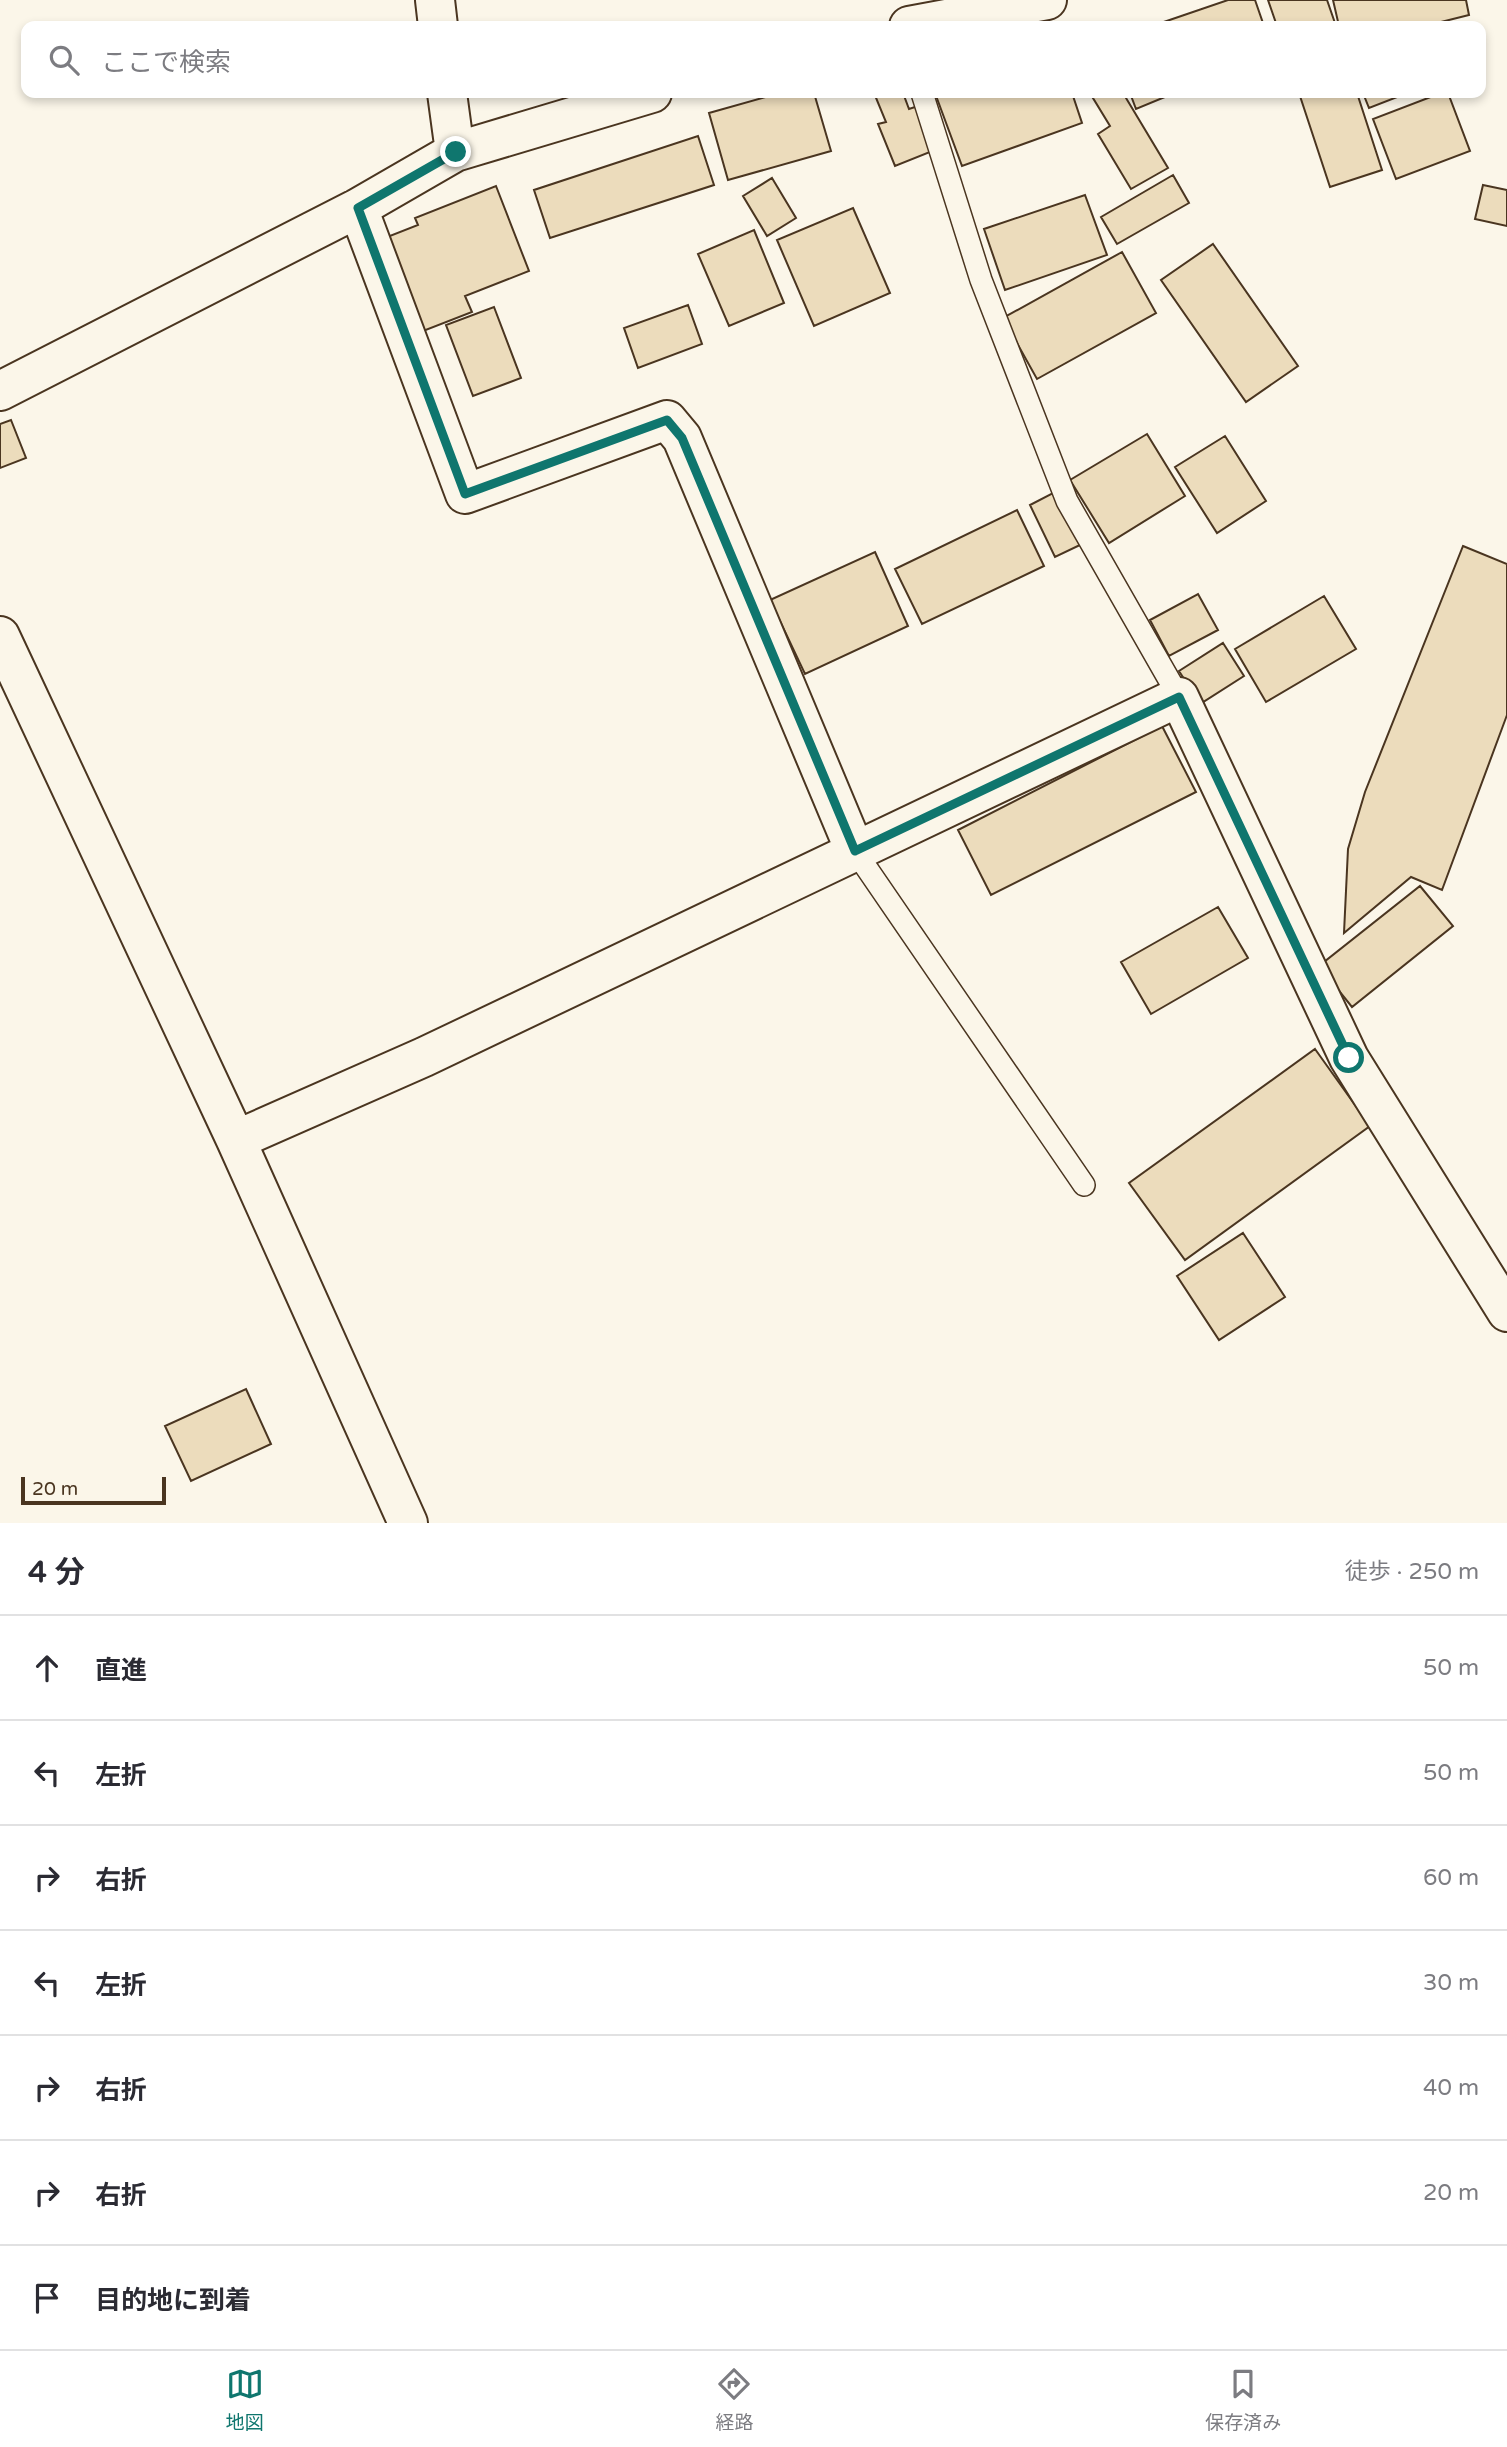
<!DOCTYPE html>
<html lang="ja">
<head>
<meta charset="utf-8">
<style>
  :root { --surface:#fff; --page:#f2f2f3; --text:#2b2b33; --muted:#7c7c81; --line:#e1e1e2; --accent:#0f766e }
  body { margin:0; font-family:"Varela Round","Noto Sans JP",sans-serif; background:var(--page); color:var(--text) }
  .scale { position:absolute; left:21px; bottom:18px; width:145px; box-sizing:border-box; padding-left:7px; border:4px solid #4a3520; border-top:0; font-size:19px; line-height:24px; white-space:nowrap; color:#4a3520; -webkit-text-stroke:5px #fbf6e9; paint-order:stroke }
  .stop { position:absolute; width:21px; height:21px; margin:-16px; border:5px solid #0f766e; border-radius:50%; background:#fff }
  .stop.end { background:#0f766e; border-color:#fff; box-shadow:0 2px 7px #0008 }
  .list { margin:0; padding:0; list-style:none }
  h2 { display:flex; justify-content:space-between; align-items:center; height:91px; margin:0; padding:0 28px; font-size:30px }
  h2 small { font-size:23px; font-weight:400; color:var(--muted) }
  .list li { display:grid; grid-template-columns:46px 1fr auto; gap:21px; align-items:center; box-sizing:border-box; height:105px; padding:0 28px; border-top:2px solid var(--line) }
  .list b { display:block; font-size:26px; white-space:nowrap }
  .list em { font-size:23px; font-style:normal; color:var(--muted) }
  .icon { flex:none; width:38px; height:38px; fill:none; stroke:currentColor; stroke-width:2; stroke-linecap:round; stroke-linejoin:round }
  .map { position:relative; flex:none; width:1507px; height:1523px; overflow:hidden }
  .search { position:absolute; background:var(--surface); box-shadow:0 4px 10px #0003; left:21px; right:21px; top:21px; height:77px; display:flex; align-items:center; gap:18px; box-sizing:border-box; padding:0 24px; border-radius:14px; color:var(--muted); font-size:26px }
  .sheet { height:826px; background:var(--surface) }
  nav { display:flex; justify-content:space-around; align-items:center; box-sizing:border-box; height:98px; border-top:2px solid var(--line); background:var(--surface); font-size:19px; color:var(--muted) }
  nav a { display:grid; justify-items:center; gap:4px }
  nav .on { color:var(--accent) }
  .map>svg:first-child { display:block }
  .building { fill:#ecdcbc; stroke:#4a3520; stroke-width:2 }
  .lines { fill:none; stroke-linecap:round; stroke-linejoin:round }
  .lane-casing { stroke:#4a3520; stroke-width:24 }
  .street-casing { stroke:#4a3520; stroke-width:42 }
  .lane { stroke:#fbf6e9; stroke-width:21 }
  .street { stroke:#fbf6e9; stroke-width:38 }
  .route { stroke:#0f766e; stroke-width:9 }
</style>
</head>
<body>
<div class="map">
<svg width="1507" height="1523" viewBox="0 0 1507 1523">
  <rect width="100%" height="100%" fill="#fbf6e9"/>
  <path class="building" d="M 1228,0 L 1255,0 L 1264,26 L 1152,26 Z
    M 1268,0 L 1327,0 L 1336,26 L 1277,26 Z
    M 1333,0 L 1466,0 L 1469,15 L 1425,26 L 1339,26 Z
    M 780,93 L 814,93 L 831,151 L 728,180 L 709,113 Z
    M 874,93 L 903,93 L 909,109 L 918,106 L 935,150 L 895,166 L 878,124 L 886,122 Z
    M 935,93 L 1072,93 L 1082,123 L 962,166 Z
    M 1102,93 L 1123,93 L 1168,168 L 1131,189 L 1098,134 L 1110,126 L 1093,98 Z
    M 1130,93 L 1163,93 L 1165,97 L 1136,109 Z
    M 1299,93 L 1357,93 L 1382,170 L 1330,187 Z
    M 1363,93 L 1399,93 L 1400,96 L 1369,108 Z
    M 1441,93 L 1448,93 L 1470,151 L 1396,179 L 1373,119 Z
    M 698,136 L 714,185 L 550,238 L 534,190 Z
    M 1173,175 L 1189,203 L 1117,244 L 1101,217 Z
    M 772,178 L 796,218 L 767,236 L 743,196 Z
    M 1483,185 L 1507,190 L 1507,226 L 1475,219 Z
    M 496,186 L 529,271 L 465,296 L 472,312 L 418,333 L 382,239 L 418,225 L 415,218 Z
    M 1085,195 L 1107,255 L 1005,290 L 984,229 Z
    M 853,208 L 890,293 L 814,326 L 777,240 Z
    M 754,230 L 784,303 L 729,326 L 698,254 Z
    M 1213,244 L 1298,366 L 1246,402 L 1161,280 Z
    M 1122,252 L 1156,313 L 1037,379 L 1003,318 Z
    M 688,305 L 702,344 L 638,368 L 624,328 Z
    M 494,307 L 521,378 L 473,396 L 446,325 Z
    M 11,420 L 26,458 L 0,468 L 0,424 Z
    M 1147,434 L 1185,496 L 1109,543 L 1070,480 Z
    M 1225,436 L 1266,501 L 1217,533 L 1175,467 Z
    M 1053,493 L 1080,545 L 1055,557 L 1030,505 Z
    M 1017,510 L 1044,566 L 922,624 L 895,569 Z
    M 1463,546 L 1507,564 L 1507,715 L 1442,890 L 1411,877 L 1344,933 L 1348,849 L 1365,792 Z
    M 875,552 L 908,626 L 805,674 L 770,600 Z
    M 1198,594 L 1218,630 L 1169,656 L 1150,620 Z
    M 1324,596 L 1356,649 L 1266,702 L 1235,649 Z
    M 1223,643 L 1244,676 L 1200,704 L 1179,671 Z
    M 1162,726 L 1196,792 L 991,895 L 958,830 Z
    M 1420,886 L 1453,926 L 1352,1007 L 1319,966 Z
    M 1218,907 L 1248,958 L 1151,1014 L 1121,962 Z
    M 1315,1049 L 1370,1126 L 1185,1260 L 1129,1183 Z
    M 1243,1233 L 1285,1297 L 1219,1340 L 1177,1276 Z
    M 246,1389 L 271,1444 L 191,1481 L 165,1426 Z"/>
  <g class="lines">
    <defs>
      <path id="lane" d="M 922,93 L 981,280 L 1067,501 L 1179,697
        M 855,851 L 1084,1185"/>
      <path id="street" d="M 435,0 L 438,26
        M 909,26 L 1047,0
        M 447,93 L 455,152
        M 358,208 L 465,494 L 667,420 L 682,438 L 855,851
        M 0,391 L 358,208 L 455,152 L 652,93
        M 0,636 L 236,1140 L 408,1523
        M 236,1140 L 424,1057 L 1179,697 L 1349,1058 L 1507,1312"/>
    </defs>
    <use href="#lane" class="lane-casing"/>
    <use href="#street" class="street-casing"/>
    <use href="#lane" class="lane"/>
    <use href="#street" class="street"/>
  </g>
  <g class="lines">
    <path class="route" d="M 456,152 L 358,208 L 465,494 L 667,420 L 682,438 L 855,851 L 1179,697 L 1349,1058"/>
  </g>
</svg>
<div class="scale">20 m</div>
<div class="stop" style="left:1349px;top:1058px"></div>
<div class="stop end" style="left:456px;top:152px"></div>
<div class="search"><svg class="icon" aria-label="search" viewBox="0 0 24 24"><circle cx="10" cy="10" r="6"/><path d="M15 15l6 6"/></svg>ここで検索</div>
</div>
<section class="sheet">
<h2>4 分<small>徒歩 · 250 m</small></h2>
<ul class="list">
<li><svg class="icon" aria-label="ahead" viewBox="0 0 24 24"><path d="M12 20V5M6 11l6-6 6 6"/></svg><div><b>直進</b></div><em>50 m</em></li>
<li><svg class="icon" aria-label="left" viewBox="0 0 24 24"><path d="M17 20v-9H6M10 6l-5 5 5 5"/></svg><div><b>左折</b></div><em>50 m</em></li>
<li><svg class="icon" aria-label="right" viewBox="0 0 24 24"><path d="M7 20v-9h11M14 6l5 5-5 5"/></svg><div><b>右折</b></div><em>60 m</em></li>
<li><svg class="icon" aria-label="left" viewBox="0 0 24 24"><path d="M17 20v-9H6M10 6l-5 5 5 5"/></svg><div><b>左折</b></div><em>30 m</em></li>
<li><svg class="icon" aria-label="right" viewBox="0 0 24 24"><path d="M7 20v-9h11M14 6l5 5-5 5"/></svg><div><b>右折</b></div><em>40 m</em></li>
<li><svg class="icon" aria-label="right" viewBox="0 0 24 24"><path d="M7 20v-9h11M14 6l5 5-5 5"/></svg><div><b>右折</b></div><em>20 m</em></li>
<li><svg class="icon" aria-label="arrive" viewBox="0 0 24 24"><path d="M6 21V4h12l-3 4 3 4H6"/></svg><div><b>目的地に到着</b></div></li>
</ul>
</section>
<nav>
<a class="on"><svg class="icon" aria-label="map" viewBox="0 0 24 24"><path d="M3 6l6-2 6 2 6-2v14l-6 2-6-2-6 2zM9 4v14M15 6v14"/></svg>地図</a>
<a><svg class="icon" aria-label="directions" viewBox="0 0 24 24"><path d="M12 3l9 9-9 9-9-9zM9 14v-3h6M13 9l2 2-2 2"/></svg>経路</a>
<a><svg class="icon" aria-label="saved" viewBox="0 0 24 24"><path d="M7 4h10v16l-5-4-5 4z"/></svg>保存済み</a>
</nav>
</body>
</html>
